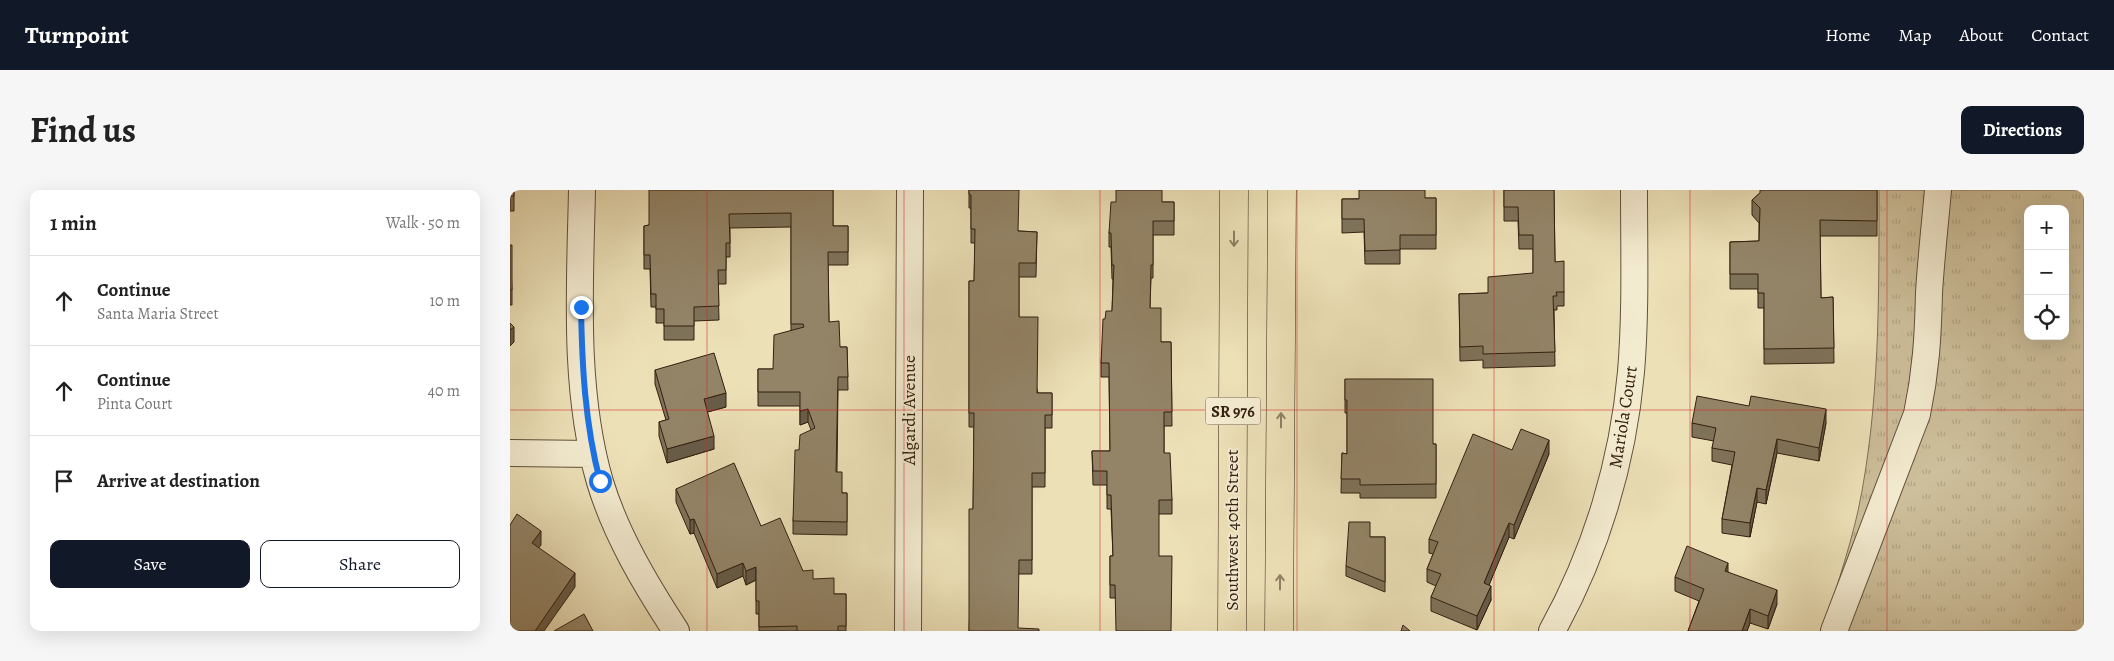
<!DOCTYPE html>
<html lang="en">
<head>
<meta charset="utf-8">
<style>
  :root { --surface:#fff; --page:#f6f6f6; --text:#222; --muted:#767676; --line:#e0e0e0; --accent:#111827 }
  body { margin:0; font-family:Alegreya,serif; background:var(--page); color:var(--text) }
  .controls { position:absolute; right:15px; top:15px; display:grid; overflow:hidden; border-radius:10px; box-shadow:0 5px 20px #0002 }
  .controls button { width:45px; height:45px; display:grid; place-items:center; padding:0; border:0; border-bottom:1px solid var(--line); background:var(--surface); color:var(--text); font:25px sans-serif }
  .stop { position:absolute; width:15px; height:15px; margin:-11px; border:4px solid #1a73e8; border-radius:50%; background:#fff }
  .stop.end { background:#1a73e8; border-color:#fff; box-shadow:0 1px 5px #0008 }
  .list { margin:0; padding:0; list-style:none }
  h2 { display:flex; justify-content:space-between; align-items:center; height:65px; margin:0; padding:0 20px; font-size:21px }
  h2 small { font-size:16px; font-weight:400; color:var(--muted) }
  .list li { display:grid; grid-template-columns:32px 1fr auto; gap:15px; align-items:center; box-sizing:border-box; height:90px; padding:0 20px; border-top:1px solid var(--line) }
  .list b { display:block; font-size:19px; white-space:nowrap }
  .list p { margin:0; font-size:16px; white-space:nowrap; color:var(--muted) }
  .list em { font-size:16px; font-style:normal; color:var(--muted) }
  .actions { display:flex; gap:10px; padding:15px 20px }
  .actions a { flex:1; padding:11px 0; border:1px solid var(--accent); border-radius:10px; text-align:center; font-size:18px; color:var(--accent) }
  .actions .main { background:var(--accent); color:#fff }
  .icon { flex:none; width:28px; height:28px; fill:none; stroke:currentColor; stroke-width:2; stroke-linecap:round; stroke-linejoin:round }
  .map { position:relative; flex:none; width:1574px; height:441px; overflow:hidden; border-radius:10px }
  header { display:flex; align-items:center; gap:30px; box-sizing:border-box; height:70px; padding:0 25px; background:var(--accent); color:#fff }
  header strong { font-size:24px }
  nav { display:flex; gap:28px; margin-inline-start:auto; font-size:18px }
  .intro { display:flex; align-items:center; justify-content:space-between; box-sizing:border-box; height:120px; padding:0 30px }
  h1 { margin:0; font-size:35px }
  .button { padding:12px 22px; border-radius:10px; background:var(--accent); color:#fff; font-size:18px; font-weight:700 }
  main { display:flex; gap:30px; padding:0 30px }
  aside { flex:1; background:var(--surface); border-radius:10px; box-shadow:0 5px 20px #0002 }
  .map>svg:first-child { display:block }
  .grass { fill:url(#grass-tufts); stroke:#807056; fill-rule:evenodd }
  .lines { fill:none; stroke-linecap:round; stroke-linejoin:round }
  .minor-casing { stroke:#61503a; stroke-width:28 }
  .major-casing { stroke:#332010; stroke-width:29 }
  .minor { stroke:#f3ebd0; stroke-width:26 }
  .major { stroke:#ece0b7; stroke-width:28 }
  .wall { fill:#7e7259; stroke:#332010 }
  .shaded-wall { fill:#675c48; stroke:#332010 }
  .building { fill:#938467; stroke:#332010 }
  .oneway { stroke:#908064 }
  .route { stroke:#1a73e8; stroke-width:6 }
  .grid { fill:none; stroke:#d62828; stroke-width:1; stroke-opacity:0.55 }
  .labels { text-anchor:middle; stroke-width:4; stroke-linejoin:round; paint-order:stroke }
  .shield { fill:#f3ebd0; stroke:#6d5d4a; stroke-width:1 }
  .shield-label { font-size:16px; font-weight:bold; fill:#332010 }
  .street-label { font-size:18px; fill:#332010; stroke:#f3ebd0 }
</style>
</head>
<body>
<header>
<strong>Turnpoint</strong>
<nav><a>Home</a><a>Map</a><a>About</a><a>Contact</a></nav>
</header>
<div class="intro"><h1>Find us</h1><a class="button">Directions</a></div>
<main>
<aside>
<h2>1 min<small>Walk · 50 m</small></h2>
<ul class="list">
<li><svg class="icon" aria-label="ahead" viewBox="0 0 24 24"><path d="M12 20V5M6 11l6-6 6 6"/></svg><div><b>Continue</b><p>Santa Maria Street</p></div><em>10 m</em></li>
<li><svg class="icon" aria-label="ahead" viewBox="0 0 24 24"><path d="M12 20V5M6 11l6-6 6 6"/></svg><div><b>Continue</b><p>Pinta Court</p></div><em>40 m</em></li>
<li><svg class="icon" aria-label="arrive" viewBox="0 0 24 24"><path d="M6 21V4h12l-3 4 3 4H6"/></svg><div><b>Arrive at destination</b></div></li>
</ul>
<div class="actions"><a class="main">Save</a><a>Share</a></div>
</aside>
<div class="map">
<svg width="1574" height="441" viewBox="0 0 1574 441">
  <defs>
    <pattern id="grass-tufts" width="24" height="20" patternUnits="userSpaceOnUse" patternTransform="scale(1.25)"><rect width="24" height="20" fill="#cdbf9b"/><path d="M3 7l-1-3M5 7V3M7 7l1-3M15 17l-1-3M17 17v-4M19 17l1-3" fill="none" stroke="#b0a484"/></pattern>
  </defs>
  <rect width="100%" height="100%" fill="#ece0b7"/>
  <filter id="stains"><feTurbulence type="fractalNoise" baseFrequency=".004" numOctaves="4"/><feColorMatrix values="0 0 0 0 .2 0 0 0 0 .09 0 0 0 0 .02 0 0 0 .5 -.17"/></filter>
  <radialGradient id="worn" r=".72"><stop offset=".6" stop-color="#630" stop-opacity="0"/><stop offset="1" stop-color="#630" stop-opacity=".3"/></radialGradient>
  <path class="grass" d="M 1369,0 L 1574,0 L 1574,441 L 1313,441 C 1325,401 1339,361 1348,321 C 1370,218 1369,105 1369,0 ZM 1518,19 L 1555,19 L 1555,146 L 1518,146 Z"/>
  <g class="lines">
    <defs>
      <path id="minor" d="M 72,0 C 70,96 63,199 90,292 C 106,345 136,395 166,441
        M 0,263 L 83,264
        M 398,441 L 400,0
        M 1042,441 C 1086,362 1113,272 1121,182 C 1126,122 1124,60 1124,0
        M 1324,441 L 1407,224 C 1416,181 1418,147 1419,103 C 1421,69 1425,34 1428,0"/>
      <path id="major" d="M 722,441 L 724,0
        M 769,441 L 772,0"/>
    </defs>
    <use href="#minor" class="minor-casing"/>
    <use href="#major" class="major-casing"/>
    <use href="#minor" class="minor"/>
    <use href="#major" class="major"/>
  </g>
  <path class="wall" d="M 0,0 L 4,0 L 4,21 L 0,21 Z
    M 323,0 L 323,36 L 338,36 L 338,75 L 318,75 L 319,132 L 330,157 L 337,157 L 338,200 L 328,200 L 327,282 L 332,303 L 337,303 L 337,345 L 283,344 L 283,331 L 289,260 L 301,240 L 298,232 L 290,235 L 290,216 L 248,216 L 248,179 L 263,179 L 281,141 L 281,37 L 220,38 L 220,67 L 216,67 L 216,94 L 208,94 L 209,130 L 184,131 L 184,150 L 154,150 L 154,133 L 146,133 L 146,117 L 141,117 L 140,79 L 134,79 L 134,36 L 139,35 Z
    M 459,0 L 509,41 L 527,42 L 526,87 L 509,87 L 509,127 L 528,203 L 542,203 L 542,238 L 535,238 L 535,297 L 522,297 L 522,384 L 509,384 L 459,441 L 463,319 L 464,237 L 459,237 L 459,91 L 464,91 L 465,53 L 461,53 L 461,18 L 459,18 Z
    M 994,0 L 1044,0 L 1045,72 L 1054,102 L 1054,116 L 1047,116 L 1047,120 L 1044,120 L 1045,176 L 973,178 L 973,170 L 950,171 L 949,104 L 978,103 L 1023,83 L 1023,59 L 1009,59 L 1008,31 L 994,31 Z
    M 1367,0 L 1367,46 L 1310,46 L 1311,108 L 1323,107 L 1324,173 L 1254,174 L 1254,118 L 1248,118 L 1248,99 L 1220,99 L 1220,52 L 1249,51 L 1249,33 L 1242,25 L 1242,10 L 1250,3 Z
    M 926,8 L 926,59 L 890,59 L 890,74 L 855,74 L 854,42 L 832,43 L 832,9 Z
    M 606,12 L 664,12 L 664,45 L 643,45 L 643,88 L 641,88 L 640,118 L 651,152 L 661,152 L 662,236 L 654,236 L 654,263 L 662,310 L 662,324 L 649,324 L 605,408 L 600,408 L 600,366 L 603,366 L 601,319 L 597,319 L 597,295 L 583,295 L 582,261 L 600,261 L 599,187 L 591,187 L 591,173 L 595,129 L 602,121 L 603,89 L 602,89 L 601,57 L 599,57 L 599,43 Z
    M 0,55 L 2,100 L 2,115 L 0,115 Z
    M 145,180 L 216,217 L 197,222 L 204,259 L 157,273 L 149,246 L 149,232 L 156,230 L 145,194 Z
    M 835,189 L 923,254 L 926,254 L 926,308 L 850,308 L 850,303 L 831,303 L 832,263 L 837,264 L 837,223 L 835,223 Z
    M 1182,233 L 1316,233 L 1309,271 L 1267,263 L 1256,314 L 1247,312 L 1240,347 L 1212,343 L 1212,329 L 1222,275 L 1202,271 L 1202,258 L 1204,251 L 1182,247 Z
    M 1002,260 L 1039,264 L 1004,349 L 999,347 L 988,373 L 979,395 L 981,410 L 967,440 L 921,421 L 921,407 L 926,396 L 917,392 L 917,379 L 923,364 L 919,363 L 919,349 Z
    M 166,299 L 251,336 L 293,381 L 303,389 L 324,404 L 336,404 L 336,441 L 249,441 L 249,424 L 246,424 L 246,390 L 236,395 L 233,386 L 207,398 L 184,343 L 180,344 L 166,312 Z
    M 860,347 L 875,347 L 875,402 L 836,386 L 836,376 Z
    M 1218,382 L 1267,414 L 1258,439 L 1240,433 L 1237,441 L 1178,441 L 1189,411 L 1165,401 L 1165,387 Z"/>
  <path class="shaded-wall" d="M 4,137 L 4,152 L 0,156 L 0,140 Z
    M 216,203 L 216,217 L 194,223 L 194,209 Z
    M 298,219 L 298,232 L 290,235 L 290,221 Z
    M 1316,219 L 1316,233 L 1309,271 L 1309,258 Z
    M 204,246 L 204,259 L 157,273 L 157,259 Z
    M 1267,249 L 1267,263 L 1256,314 L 1256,300 Z
    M 1039,250 L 1039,264 L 1004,349 L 1004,335 Z
    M 1247,298 L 1247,312 L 1240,347 L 1240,333 Z
    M 184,329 L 184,343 L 180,344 L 180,330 Z
    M 999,333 L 999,347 L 974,407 L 974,393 Z
    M 31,341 L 31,355 L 22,367 L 22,353 Z
    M 233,373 L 233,386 L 207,398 L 207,384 Z
    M 1218,373 L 1218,386 L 1215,381 Z
    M 246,377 L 246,390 L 236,395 L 236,381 Z
    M 65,383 L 65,397 L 34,441 L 25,441 Z
    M 981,396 L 981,410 L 967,440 L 967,426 Z
    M 1267,400 L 1267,414 L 1258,439 L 1258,426 Z
    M 1240,419 L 1240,433 L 1237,441 L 1232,441 Z"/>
  <path class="building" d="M 0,0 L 4,0 L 4,6 L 0,6 Z
    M 139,0 L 323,0 L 323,36 L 338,36 L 338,62 L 318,62 L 319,132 L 329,131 L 330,157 L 337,157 L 338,187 L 328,187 L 326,282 L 332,282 L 332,303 L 337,303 L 337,332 L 283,331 L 285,260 L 289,260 L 290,245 L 305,238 L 298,219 L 290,221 L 290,202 L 248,202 L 248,179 L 263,179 L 264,145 L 294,137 L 293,134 L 281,134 L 281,23 L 219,24 L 220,53 L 216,53 L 216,80 L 208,80 L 209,116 L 184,117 L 184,136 L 154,136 L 154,119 L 146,119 L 146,104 L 141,104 L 140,65 L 134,65 L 134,36 L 139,35 Z
    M 459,0 L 509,0 L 508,41 L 527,42 L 526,73 L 509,73 L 509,127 L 528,127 L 527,203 L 542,203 L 542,225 L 535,225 L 535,283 L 522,283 L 522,370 L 509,370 L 508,438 L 529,439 L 529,441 L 459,441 L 459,319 L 463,319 L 464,223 L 459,223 L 459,91 L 464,91 L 465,39 L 461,39 L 461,5 L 459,4 Z
    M 606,0 L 652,0 L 652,12 L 664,12 L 664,31 L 643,31 L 643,75 L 641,75 L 640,118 L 651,118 L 651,152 L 661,152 L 662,222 L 654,222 L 654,263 L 660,263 L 662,310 L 649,310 L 649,366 L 662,366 L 661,441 L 606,441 L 605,395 L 600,395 L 600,366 L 603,366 L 601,305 L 597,305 L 597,281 L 583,281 L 582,261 L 600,261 L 599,173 L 591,173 L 593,129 L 595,129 L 596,121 L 602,121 L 604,75 L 602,75 L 601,43 L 599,43 L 601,12 L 606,12 Z
    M 849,0 L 915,0 L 915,8 L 926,8 L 926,45 L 890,45 L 890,60 L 855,61 L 854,29 L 832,29 L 832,9 L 849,9 Z
    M 994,0 L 1044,0 L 1045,72 L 1054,71 L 1054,102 L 1046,102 L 1047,106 L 1043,106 L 1045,162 L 973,164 L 973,156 L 950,157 L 949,104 L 978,103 L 978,87 L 1023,83 L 1023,45 L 1009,45 L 1008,17 L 994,17 Z
    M 1250,0 L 1367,0 L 1367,31 L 1310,30 L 1311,108 L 1323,107 L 1324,158 L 1254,159 L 1254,103 L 1248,103 L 1248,84 L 1220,84 L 1220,52 L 1249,51 L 1250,18 L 1242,10 L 1250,3 Z
    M 0,55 L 2,55 L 2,100 L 0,100 Z
    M 0,133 L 4,137 L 0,140 Z
    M 204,163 L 216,203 L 194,209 L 204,246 L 157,259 L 149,232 L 159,229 L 145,180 Z
    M 835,189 L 923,189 L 923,254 L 926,254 L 926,294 L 850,295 L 850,289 L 831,289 L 832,263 L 837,264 L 837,210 L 835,210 Z
    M 1187,206 L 1239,216 L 1241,206 L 1316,219 L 1309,258 L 1267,249 L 1256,300 L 1247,298 L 1240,333 L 1212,329 L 1225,262 L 1202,258 L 1206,238 L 1182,233 Z
    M 1011,239 L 1039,250 L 1004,335 L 999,333 L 988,359 L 974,393 L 981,396 L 967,426 L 921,407 L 931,384 L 917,379 L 928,352 L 919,349 L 963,244 L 1002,260 Z
    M 224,273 L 251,336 L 270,328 L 293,381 L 303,380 L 303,389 L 324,388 L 324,404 L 336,404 L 336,436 L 328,436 L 328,441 L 287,441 L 287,436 L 249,437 L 249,411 L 246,411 L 246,377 L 236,381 L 233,373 L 207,384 L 184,329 L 180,330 L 166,299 Z
    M 7,324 L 31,341 L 22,353 L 65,383 L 25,441 L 0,441 L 0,335 Z
    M 839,332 L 860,332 L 860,347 L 875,347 L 875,392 L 836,376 Z
    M 1177,356 L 1218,373 L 1215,381 L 1267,400 L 1258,426 L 1240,419 L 1232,441 L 1178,441 L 1194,399 L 1165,387 Z
    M 74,424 L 83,441 L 44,441 Z
    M 893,435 L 900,441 L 891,441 Z"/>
  <defs><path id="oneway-shaft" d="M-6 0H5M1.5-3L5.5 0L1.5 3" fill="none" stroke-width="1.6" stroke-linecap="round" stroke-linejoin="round" transform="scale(1.25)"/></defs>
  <g class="oneway">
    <use href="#oneway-shaft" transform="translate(724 49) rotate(90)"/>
    <use href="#oneway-shaft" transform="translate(771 230) rotate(-90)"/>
    <use href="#oneway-shaft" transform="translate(770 392) rotate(-90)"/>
  </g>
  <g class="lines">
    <path class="route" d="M 71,117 C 72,176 75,234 90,291"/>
  </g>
  <path class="grid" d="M 197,0 L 197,441M 394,0 L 394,441M 590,0 L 590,441M 787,0 L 787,441M 984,0 L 984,441M 1180,0 L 1180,441M 1377,0 L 1377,441M 0,220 L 1574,220"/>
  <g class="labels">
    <rect class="shield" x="695.5" y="207.5" width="55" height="27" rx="4"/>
    <g class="shield-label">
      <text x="723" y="227">SR 976</text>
    </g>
    <g class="street-label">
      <text transform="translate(399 220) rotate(-90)" y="6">Algardi Avenue</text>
      <text transform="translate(1113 227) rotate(-81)" y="6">Mariola Court</text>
      <text transform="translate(722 340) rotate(-90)" y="6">Southwest 40th Street</text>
    </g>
  </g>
  <rect width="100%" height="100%" filter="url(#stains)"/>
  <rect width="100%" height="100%" fill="url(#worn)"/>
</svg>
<div class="controls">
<button>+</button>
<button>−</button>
<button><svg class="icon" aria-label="locate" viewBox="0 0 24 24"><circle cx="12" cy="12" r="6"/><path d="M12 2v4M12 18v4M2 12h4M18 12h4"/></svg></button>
</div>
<div class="stop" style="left:90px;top:291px"></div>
<div class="stop end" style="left:71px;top:117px"></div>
</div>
</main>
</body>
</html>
